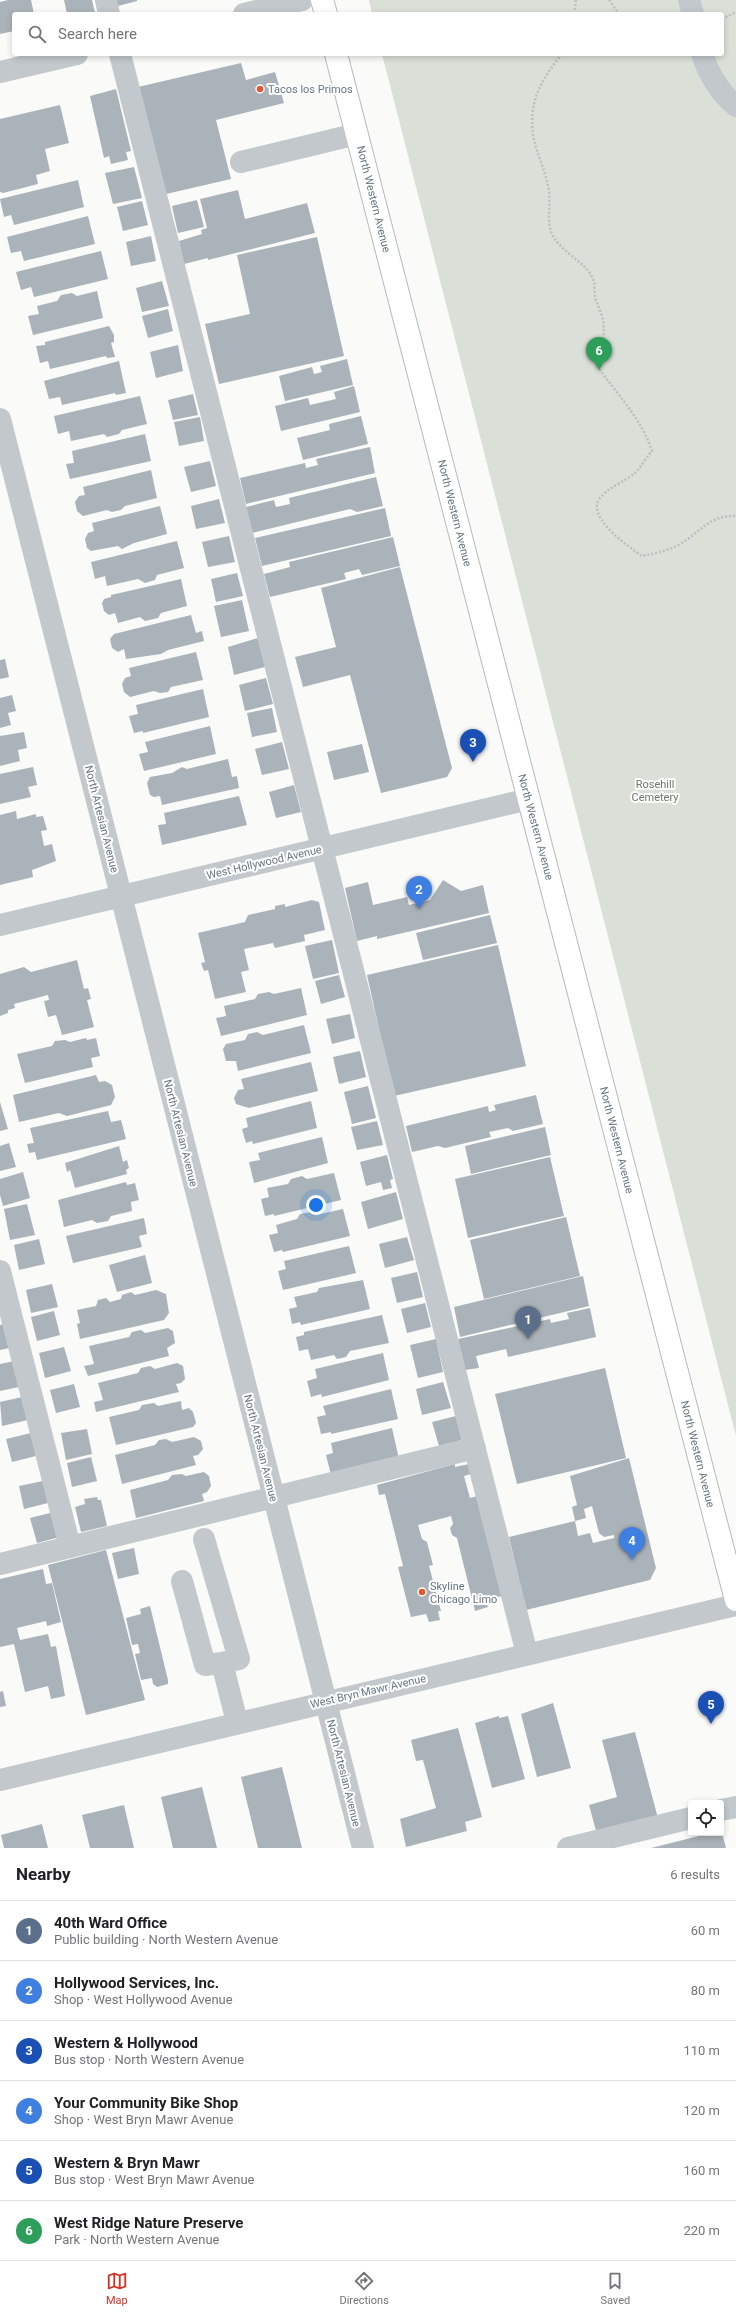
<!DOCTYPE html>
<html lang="en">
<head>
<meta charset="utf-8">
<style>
  :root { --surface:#fff; --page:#f2f2f2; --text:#202124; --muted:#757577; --line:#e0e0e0; --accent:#d93025 }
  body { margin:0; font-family:Roboto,sans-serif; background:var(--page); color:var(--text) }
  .controls { position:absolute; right:12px; bottom:12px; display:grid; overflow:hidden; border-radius:4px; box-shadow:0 2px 6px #0003 }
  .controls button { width:36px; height:36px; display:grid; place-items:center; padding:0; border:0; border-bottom:1px solid var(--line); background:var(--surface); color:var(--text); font:20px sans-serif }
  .you { position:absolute; left:316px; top:1205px; width:14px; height:14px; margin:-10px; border:3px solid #fff; border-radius:50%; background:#1a73e8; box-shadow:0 0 0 6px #1a73e833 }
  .badge { display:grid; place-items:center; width:26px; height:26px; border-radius:50%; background:var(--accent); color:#fff; font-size:13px; font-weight:700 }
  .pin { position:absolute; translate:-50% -33px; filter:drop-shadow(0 1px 2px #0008) }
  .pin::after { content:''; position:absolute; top:21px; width:14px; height:12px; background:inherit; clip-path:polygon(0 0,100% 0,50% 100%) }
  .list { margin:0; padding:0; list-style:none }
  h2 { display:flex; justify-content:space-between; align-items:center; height:52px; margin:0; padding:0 16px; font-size:17px }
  h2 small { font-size:13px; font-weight:400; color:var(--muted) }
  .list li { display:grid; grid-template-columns:26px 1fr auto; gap:12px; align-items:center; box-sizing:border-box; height:60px; padding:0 16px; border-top:1px solid var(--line) }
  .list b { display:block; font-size:15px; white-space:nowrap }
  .list p { margin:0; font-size:13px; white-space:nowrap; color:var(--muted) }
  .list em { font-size:13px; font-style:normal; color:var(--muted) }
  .icon { flex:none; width:22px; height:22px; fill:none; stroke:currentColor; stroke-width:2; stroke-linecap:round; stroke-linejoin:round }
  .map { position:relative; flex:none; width:736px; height:1848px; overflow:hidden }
  .search { position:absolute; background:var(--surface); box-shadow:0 2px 6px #0003; left:12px; right:12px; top:12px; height:44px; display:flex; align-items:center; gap:10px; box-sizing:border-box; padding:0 14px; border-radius:4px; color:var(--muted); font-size:15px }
  .sheet { height:412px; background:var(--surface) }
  nav { display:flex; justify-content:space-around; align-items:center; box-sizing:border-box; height:56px; border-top:1px solid var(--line); background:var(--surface); font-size:11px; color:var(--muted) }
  nav a { display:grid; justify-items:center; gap:2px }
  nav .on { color:var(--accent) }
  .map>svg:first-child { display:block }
  .green { fill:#dadfd7 }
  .building { fill:#aab3b9 }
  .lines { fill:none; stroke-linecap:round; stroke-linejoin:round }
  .major-casing { stroke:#b5babe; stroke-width:24 }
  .path { stroke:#bbbfc2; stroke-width:2.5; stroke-dasharray:2 2; stroke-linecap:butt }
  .minor { stroke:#c3c8cc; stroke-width:22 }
  .major { stroke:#fff; stroke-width:22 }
  .poi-dot { fill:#e4572e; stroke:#fff; stroke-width:1.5 }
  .labels { text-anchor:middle; stroke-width:4; stroke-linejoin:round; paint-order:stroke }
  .poi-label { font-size:11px; fill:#657683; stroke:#fff; text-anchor:start }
  .street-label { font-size:11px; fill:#657683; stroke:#fff }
  .park-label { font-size:11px; fill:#687a64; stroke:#fff }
</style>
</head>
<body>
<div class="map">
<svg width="736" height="1848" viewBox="0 0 736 1848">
  <rect width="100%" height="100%" fill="#fafaf8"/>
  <path class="green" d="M 369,0 L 736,0 L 736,1436 L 382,54 L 722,54 L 722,14 L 372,14 Z"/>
  <path class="building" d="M 8,0 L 31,0 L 34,14 L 14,14 L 14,31 L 0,34 L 0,2 Z
    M 64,0 L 92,0 L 95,13 L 67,14 Z
    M 116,0 L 137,0 L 137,1 L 118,6 Z
    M 241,63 L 246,80 L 275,72 L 284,103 L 216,120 L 231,179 L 166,194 L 138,87 Z
    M 116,89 L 131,151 L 126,152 L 128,160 L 111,164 L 109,156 L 104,158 L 90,96 Z
    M 60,105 L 69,143 L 45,149 L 50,171 L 36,175 L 38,184 L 3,193 L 0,192 L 0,119 Z
    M 134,167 L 142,198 L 113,204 L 105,173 Z
    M 78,180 L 84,207 L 14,225 L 11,215 L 4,217 L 0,199 Z
    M 238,190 L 245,219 L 307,203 L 315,233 L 208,260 L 208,258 L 184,264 L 179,241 L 202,234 L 201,230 L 207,228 L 200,199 Z
    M 197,200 L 204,227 L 178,233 L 172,206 Z
    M 142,201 L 148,225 L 123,231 L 117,207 Z
    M 88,216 L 95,244 L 24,261 L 21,251 L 11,253 L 7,237 Z
    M 151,236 L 156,261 L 131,266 L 126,242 Z
    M 317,237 L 344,356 L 219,384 L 205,324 L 250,314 L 237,255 Z
    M 101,251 L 108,279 L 34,297 L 31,287 L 21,290 L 16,272 Z
    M 162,281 L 169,306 L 142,312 L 136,288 Z
    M 97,291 L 103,318 L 33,335 L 28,316 L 39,314 L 37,306 L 57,301 L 61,295 L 72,293 L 77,296 Z
    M 168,309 L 173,331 L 148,338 L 142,316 Z
    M 109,326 L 114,335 L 114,342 L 111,343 L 115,357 L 107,358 L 106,356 L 50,369 L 48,361 L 40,363 L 36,346 L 45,345 L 45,342 Z
    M 178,345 L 183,371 L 156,378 L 150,352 Z
    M 347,359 L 353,385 L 285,401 L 279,376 L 312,367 L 314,374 L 322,372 L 320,366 Z
    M 119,361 L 126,393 L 116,395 L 115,393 L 62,405 L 60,397 L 49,399 L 44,381 Z
    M 354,386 L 360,412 L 281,431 L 275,406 L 308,398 L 310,405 L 336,399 L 334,392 Z
    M 193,394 L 198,415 L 173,420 L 168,400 Z
    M 140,396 L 147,424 L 122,430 L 119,434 L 107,437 L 104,434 L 71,441 L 69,431 L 58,434 L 54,416 Z
    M 361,416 L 368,444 L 303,460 L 297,438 L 330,430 L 329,424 Z
    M 200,417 L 204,441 L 179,446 L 174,422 Z
    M 145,434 L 151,461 L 70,479 L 66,464 L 74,463 L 72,451 Z
    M 370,447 L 375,473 L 246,504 L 240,478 L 305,463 L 306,468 L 318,465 L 316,459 Z
    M 210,461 L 216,486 L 191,492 L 184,467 Z
    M 151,470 L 157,498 L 125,506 L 121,510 L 112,512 L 107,510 L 83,516 L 77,511 L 75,502 L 79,496 L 85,495 L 83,487 Z
    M 376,477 L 383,506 L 357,512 L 350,509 L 252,533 L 246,507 L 274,500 L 276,507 L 290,504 L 289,498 Z
    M 219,499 L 225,523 L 196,529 L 191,506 Z
    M 160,506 L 167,534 L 134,543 L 122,549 L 118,546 L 91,551 L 87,548 L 85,539 L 88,533 L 94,531 L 92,523 Z
    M 385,508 L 391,536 L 262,566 L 255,538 Z
    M 229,536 L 235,562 L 208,567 L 202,542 Z
    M 393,537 L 400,566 L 362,575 L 359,569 L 344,573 L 346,579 L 270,597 L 264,574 L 290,567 L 289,562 Z
    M 177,541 L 184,568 L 157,575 L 155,580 L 145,583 L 138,579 L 107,586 L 105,576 L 95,579 L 91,562 Z
    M 400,567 L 452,768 L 447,777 L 381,793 L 350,675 L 303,687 L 295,657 L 336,647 L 321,588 Z
    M 237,573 L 243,596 L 216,602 L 211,579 Z
    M 181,579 L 187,606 L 161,613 L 158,618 L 145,621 L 140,617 L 118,623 L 115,613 L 109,615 L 104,611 L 102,603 L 104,599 L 111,597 L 111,595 Z
    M 242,600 L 249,631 L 221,637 L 214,606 Z
    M 191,615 L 196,633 L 202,631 L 204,641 L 168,650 L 161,654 L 126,659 L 124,649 L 118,652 L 112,648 L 110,639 L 114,634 Z
    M 258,638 L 265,667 L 234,675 L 228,647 Z
    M 196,652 L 203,680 L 171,687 L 168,692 L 160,693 L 154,691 L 130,697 L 124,692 L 122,684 L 125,678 L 131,676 L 129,668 Z
    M 5,659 L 9,677 L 0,679 L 0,660 Z
    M 266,678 L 273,704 L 245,711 L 239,685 Z
    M 203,689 L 209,717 L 143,733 L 143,731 L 134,733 L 129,716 L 138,714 L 136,705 Z
    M 12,695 L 16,711 L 8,713 L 11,725 L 0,728 L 0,698 Z
    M 272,708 L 277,732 L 252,737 L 247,713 Z
    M 210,726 L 216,754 L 144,771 L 139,754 L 148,752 L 145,742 Z
    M 24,732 L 27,748 L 18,750 L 20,761 L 0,766 L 0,736 Z
    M 282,742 L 289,769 L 262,775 L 255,749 Z
    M 362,744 L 369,772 L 334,780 L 327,752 Z
    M 228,759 L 232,777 L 237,776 L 239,788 L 162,805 L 160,796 L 154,797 L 150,795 L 147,783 L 150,777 L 172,773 L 182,767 L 187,769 Z
    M 33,767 L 37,785 L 28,787 L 31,797 L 0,804 L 0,774 Z
    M 294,785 L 301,812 L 276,818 L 269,792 Z
    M 239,796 L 247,825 L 162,845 L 158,825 L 166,824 L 164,813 Z
    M 16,811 L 17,819 L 36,814 L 36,817 L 43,816 L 47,830 L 41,831 L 44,846 L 52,844 L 56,861 L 32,870 L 33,877 L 0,885 L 0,815 Z
    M 443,880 L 461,891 L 483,885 L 489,913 L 377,939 L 377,936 L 357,941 L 345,888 L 368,882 L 373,905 L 407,897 L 409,905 L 430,900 Z
    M 312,900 L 319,902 L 325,930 L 304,935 L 305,941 L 275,948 L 273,943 L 244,949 L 249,970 L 241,972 L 246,992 L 215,999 L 208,970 L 204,971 L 201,963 L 205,962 L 198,933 L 245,922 L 248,915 L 275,909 L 275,906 L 285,904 L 285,907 Z
    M 490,915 L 497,943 L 423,960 L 416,933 Z
    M 332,940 L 339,973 L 313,979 L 305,946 Z
    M 498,945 L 526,1066 L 394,1096 L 367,975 Z
    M 77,960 L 84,989 L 88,988 L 91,999 L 87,1000 L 94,1027 L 62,1035 L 56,1015 L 48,1017 L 44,1001 L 49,1000 L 48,995 L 14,1004 L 15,1008 L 8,1010 L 8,1013 L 0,1016 L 0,974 L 24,967 L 31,972 Z
    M 339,975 L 345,997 L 321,1004 L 315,981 Z
    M 301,988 L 307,1015 L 221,1036 L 216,1018 L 226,1016 L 224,1006 L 255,999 L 258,994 L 269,992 L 274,994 Z
    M 350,1014 L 355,1038 L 332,1044 L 326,1019 Z
    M 304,1025 L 311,1053 L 238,1071 L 236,1061 L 226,1061 L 223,1049 L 226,1044 L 245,1040 L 248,1034 L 257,1032 L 263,1035 Z
    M 86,1038 L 87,1040 L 96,1038 L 100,1056 L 91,1058 L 93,1067 L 25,1083 L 17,1054 L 52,1046 L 55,1041 L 65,1040 L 70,1042 Z
    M 360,1051 L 366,1077 L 339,1084 L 333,1057 Z
    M 311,1062 L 318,1091 L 249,1108 L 236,1104 L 234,1098 L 238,1090 L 244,1089 L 241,1079 Z
    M 96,1075 L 99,1082 L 105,1081 L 112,1085 L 115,1097 L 111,1105 L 67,1116 L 59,1113 L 19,1122 L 13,1095 Z
    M 368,1086 L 376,1118 L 352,1124 L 344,1092 Z
    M 536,1095 L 543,1124 L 513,1131 L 508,1128 L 489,1132 L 491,1137 L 445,1148 L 438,1146 L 412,1152 L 406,1126 L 488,1106 L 489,1112 L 496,1110 L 494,1105 Z
    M 311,1101 L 317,1128 L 253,1144 L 252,1141 L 246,1143 L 242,1129 L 248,1127 L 246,1118 Z
    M 0,1102 L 8,1129 L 0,1131 Z
    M 108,1111 L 111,1122 L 121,1120 L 126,1139 L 37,1160 L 35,1152 L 29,1153 L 27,1144 L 34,1143 L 30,1128 Z
    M 377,1121 L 383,1145 L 357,1150 L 351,1127 Z
    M 545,1127 L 551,1155 L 471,1174 L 465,1146 Z
    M 322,1137 L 328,1163 L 254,1183 L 249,1162 L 260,1160 L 258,1153 Z
    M 9,1143 L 16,1167 L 0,1171 L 0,1146 Z
    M 119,1146 L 123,1162 L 127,1160 L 129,1168 L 126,1170 L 127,1174 L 75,1188 L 70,1170 L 67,1172 L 65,1163 Z
    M 387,1155 L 393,1179 L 390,1180 L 392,1188 L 383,1190 L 381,1182 L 366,1186 L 360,1162 Z
    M 550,1157 L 564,1216 L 468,1238 L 455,1179 Z
    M 23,1172 L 30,1198 L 3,1206 L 0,1195 L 0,1179 Z
    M 334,1173 L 341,1200 L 274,1216 L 274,1214 L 265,1216 L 261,1199 L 269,1197 L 267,1188 L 288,1184 L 291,1179 L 302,1176 L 307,1179 Z
    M 126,1182 L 127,1185 L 135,1183 L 139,1200 L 131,1202 L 132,1211 L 111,1216 L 108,1221 L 97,1223 L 92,1220 L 64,1227 L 58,1200 Z
    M 396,1192 L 403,1219 L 368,1229 L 361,1202 Z
    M 27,1204 L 35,1235 L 10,1240 L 4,1209 Z
    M 343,1209 L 350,1236 L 283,1252 L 282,1250 L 274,1252 L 269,1235 L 278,1233 L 276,1225 L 297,1219 L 300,1214 L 311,1212 L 316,1215 Z
    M 566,1217 L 580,1276 L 484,1299 L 470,1240 Z
    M 144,1218 L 147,1234 L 139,1236 L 142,1247 L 73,1263 L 66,1236 Z
    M 407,1237 L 414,1260 L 385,1268 L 379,1244 Z
    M 39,1239 L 45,1264 L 19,1270 L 14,1245 Z
    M 349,1246 L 356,1273 L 283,1290 L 278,1271 L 286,1269 L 284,1261 Z
    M 145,1255 L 152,1283 L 117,1292 L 109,1265 Z
    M 417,1272 L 423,1297 L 397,1303 L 391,1278 Z
    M 583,1276 L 589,1306 L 460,1337 L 454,1307 Z
    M 363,1280 L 370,1309 L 301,1325 L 300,1322 L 292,1324 L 289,1309 L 297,1307 L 294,1297 L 317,1292 L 319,1288 Z
    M 52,1284 L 58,1307 L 31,1313 L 26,1290 Z
    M 156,1290 L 166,1294 L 169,1313 L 164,1320 L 80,1339 L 77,1324 L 80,1323 L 77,1310 L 96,1306 L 98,1300 L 106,1298 L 110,1302 L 121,1299 L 122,1295 L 131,1292 L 135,1295 Z
    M 425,1303 L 431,1327 L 407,1333 L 401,1309 Z
    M 590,1308 L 596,1337 L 508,1357 L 506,1349 L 476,1356 L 479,1368 L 465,1370 L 458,1339 L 550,1319 L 551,1323 L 569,1319 L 567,1313 Z
    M 54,1311 L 60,1335 L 37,1341 L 31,1317 Z
    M 382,1315 L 389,1343 L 350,1351 L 346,1357 L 337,1359 L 334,1355 L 311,1360 L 308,1349 L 299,1351 L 296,1337 L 304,1335 L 304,1332 Z
    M 4,1324 L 9,1348 L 0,1350 L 0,1325 Z
    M 168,1328 L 173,1331 L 175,1343 L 167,1348 L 169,1356 L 88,1376 L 84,1366 L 94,1364 L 89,1346 L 129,1337 L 132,1332 L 141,1330 L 145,1333 Z
    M 436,1339 L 443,1372 L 418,1378 L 410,1345 Z
    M 64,1347 L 71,1371 L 45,1378 L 39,1353 Z
    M 383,1353 L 389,1380 L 322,1397 L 321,1394 L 311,1397 L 307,1381 L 317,1378 L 315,1369 Z
    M 14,1361 L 19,1387 L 0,1391 L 0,1364 Z
    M 177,1363 L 183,1366 L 185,1379 L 181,1383 L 176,1384 L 179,1392 L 96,1412 L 94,1402 L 103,1400 L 98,1383 L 138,1373 L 141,1368 L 150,1366 L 155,1369 Z
    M 605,1368 L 626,1458 L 517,1484 L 495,1394 Z
    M 443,1382 L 451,1408 L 422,1415 L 416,1389 Z
    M 74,1384 L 80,1407 L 56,1413 L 50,1390 Z
    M 391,1389 L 398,1419 L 331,1434 L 331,1432 L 321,1434 L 317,1417 L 326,1415 L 323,1406 Z
    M 22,1397 L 28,1420 L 2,1426 L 0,1402 Z
    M 181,1401 L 182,1410 L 189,1408 L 193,1412 L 196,1423 L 193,1427 L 116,1445 L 109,1417 L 139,1410 L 142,1405 L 154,1403 L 158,1406 Z
    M 456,1416 L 462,1440 L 439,1446 L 432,1422 Z
    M 392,1428 L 399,1459 L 331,1475 L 326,1455 L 333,1453 L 331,1443 Z
    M 87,1429 L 92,1454 L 66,1460 L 61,1433 Z
    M 31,1433 L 36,1456 L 12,1462 L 6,1439 Z
    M 194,1437 L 201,1441 L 203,1449 L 198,1455 L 193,1456 L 196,1465 L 122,1484 L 115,1455 L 155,1445 L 159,1440 L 166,1439 L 172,1442 Z
    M 91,1457 L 97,1481 L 72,1487 L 67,1463 Z
    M 629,1458 L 656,1568 L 650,1580 L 526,1610 L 509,1537 L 575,1521 L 578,1536 L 590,1533 L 593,1543 L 614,1538 L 614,1535 L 604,1537 L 599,1533 L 592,1506 L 584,1509 L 586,1518 L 575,1521 L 572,1507 L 577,1505 L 570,1476 Z
    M 455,1464 L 455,1467 L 469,1464 L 471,1474 L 464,1476 L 470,1498 L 477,1496 L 502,1596 L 486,1600 L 488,1607 L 475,1611 L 457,1538 L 452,1535 L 450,1528 L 453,1524 L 451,1516 L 418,1525 L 422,1539 L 427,1542 L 433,1565 L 429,1566 L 441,1611 L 438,1611 L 440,1620 L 429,1622 L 426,1614 L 411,1617 L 398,1567 L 403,1566 L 385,1494 L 379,1495 L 377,1485 Z
    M 204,1472 L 209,1476 L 211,1486 L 207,1492 L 202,1494 L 204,1501 L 136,1518 L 130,1490 L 168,1480 L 172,1475 L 182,1474 L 186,1476 Z
    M 43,1481 L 48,1503 L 24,1509 L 19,1486 Z
    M 97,1497 L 98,1500 L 101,1500 L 107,1526 L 81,1532 L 75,1507 L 85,1504 L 84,1499 Z
    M 54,1512 L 60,1537 L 37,1543 L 30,1518 Z
    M 134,1548 L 139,1574 L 118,1579 L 112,1553 Z
    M 106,1550 L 145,1700 L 86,1715 L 48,1565 Z
    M 43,1569 L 46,1584 L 52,1583 L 61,1622 L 47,1626 L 46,1621 L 17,1628 L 20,1640 L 48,1634 L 51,1647 L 56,1646 L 65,1696 L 51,1699 L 48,1686 L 25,1692 L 14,1644 L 0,1647 L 0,1579 Z
    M 150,1606 L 168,1680 L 168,1684 L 157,1687 L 153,1684 L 152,1678 L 141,1680 L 135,1654 L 140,1653 L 138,1644 L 132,1645 L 126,1618 L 141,1614 L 140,1609 Z
    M 3,1691 L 6,1706 L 0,1707 L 0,1692 Z
    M 553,1703 L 571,1768 L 537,1777 L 521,1714 Z
    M 499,1716 L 499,1718 L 508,1716 L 525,1779 L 492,1788 L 475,1723 Z
    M 458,1728 L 482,1817 L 465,1822 L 467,1831 L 406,1847 L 400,1819 L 436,1808 L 423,1760 L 416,1761 L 411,1740 Z
    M 635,1732 L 659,1822 L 598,1838 L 589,1805 L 617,1797 L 602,1740 Z
    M 282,1767 L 302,1848 L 258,1848 L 241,1777 Z
    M 202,1787 L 217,1848 L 173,1848 L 161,1797 Z
    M 124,1805 L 134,1848 L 90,1848 L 82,1815 Z
    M 42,1824 L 48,1848 L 4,1848 L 1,1835 Z
    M 711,1833 L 722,1833 L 726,1848 L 651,1848 Z"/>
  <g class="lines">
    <defs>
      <path id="major" d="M 322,0 L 326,14
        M 336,54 L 736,1600"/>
    </defs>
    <use href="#major" class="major-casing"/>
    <path class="path" d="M 609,0 L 619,14
      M 574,14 L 576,0
      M 722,19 L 736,12
      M 562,54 C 540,81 527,104 534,140 C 538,157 547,174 549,192 C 551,206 546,219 552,234 C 561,253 586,261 594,281 C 595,285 594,291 595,296 C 596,303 600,309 602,316 C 607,333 600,352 600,370 C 618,395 642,420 652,451 C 646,458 641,467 635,473 C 625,482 608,487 600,498 C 585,517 629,547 642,556 C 655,553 668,551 680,544 C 701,532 709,515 736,516"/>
    <path class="minor" d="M 106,0 L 109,14
      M 689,0 L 693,14
      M 244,14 L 302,0
      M 120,54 L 527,1654
      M 702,54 C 709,75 719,92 736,106
      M 0,72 L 77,54
      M 241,162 L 357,134
      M 0,419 L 363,1848
      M 0,925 L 529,799
      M 0,1271 L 70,1547
      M 204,1539 L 239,1659 L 222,1663
      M 0,1564 L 475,1448
      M 182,1581 L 205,1665 L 222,1663 L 237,1722
      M 0,1780 L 736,1605
      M 721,1810 L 736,1807
      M 568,1848 L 691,1818"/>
    <use href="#major" class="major"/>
  </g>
  <g class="poi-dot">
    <circle cx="260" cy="89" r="4"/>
    <circle cx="422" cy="1592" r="4"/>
  </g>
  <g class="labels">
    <g class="poi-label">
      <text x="268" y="93">Tacos los Primos</text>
      <text x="430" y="1590">Skyline<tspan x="430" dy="13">Chicago Limo</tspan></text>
    </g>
    <g class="street-label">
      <text transform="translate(374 199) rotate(76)" y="4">North Western Avenue</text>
      <text transform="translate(455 513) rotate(76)" y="4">North Western Avenue</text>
      <text transform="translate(102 819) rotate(76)" y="4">North Artesian Avenue</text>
      <text transform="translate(536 827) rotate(75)" y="4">North Western Avenue</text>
      <text transform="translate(264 862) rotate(-13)" y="4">West Hollywood Avenue</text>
      <text transform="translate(181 1133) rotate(76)" y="4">North Artesian Avenue</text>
      <text transform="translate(617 1140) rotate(76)" y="4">North Western Avenue</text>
      <text transform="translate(261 1448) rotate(76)" y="4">North Artesian Avenue</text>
      <text transform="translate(698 1454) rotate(76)" y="4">North Western Avenue</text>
      <text transform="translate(368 1691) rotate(-13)" y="4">West Bryn Mawr Avenue</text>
      <text transform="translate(344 1773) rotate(76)" y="4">North Artesian Avenue</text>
    </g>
    <g class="park-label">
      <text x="655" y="788">Rosehill<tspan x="655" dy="13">Cemetery</tspan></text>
    </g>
  </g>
</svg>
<div class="controls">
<button><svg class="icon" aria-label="locate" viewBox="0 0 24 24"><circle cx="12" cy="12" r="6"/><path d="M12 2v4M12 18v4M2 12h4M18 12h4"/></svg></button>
</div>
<div class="you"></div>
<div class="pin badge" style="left:528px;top:1339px;background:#5c6f8a">1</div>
<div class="pin badge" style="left:419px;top:909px;background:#3f7fe0">2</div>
<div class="pin badge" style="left:473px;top:762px;background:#1a4fb4">3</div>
<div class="pin badge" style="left:632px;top:1560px;background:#3f7fe0">4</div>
<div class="pin badge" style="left:711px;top:1724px;background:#1a4fb4">5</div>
<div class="pin badge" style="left:599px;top:370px;background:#2e9e5b">6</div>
<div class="search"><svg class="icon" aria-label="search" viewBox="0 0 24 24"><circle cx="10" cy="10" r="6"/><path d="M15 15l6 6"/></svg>Search here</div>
</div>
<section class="sheet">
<h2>Nearby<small>6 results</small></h2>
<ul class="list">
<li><span class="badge" style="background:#5c6f8a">1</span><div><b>40th Ward Office</b><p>Public building · North Western Avenue</p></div><em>60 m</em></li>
<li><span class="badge" style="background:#3f7fe0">2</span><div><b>Hollywood Services, Inc.</b><p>Shop · West Hollywood Avenue</p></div><em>80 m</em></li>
<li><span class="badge" style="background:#1a4fb4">3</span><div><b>Western &amp; Hollywood</b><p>Bus stop · North Western Avenue</p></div><em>110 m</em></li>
<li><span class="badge" style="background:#3f7fe0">4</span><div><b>Your Community Bike Shop</b><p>Shop · West Bryn Mawr Avenue</p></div><em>120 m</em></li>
<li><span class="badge" style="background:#1a4fb4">5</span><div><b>Western &amp; Bryn Mawr</b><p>Bus stop · West Bryn Mawr Avenue</p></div><em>160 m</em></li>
<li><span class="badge" style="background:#2e9e5b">6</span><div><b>West Ridge Nature Preserve</b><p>Park · North Western Avenue</p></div><em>220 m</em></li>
</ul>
</section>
<nav>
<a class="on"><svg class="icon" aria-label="map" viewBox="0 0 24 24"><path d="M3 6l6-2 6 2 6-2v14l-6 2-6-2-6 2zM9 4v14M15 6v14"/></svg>Map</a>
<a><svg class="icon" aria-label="directions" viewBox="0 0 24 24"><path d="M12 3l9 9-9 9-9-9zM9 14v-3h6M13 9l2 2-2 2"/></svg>Directions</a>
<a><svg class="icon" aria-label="saved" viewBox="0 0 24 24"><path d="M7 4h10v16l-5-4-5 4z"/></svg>Saved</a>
</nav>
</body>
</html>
